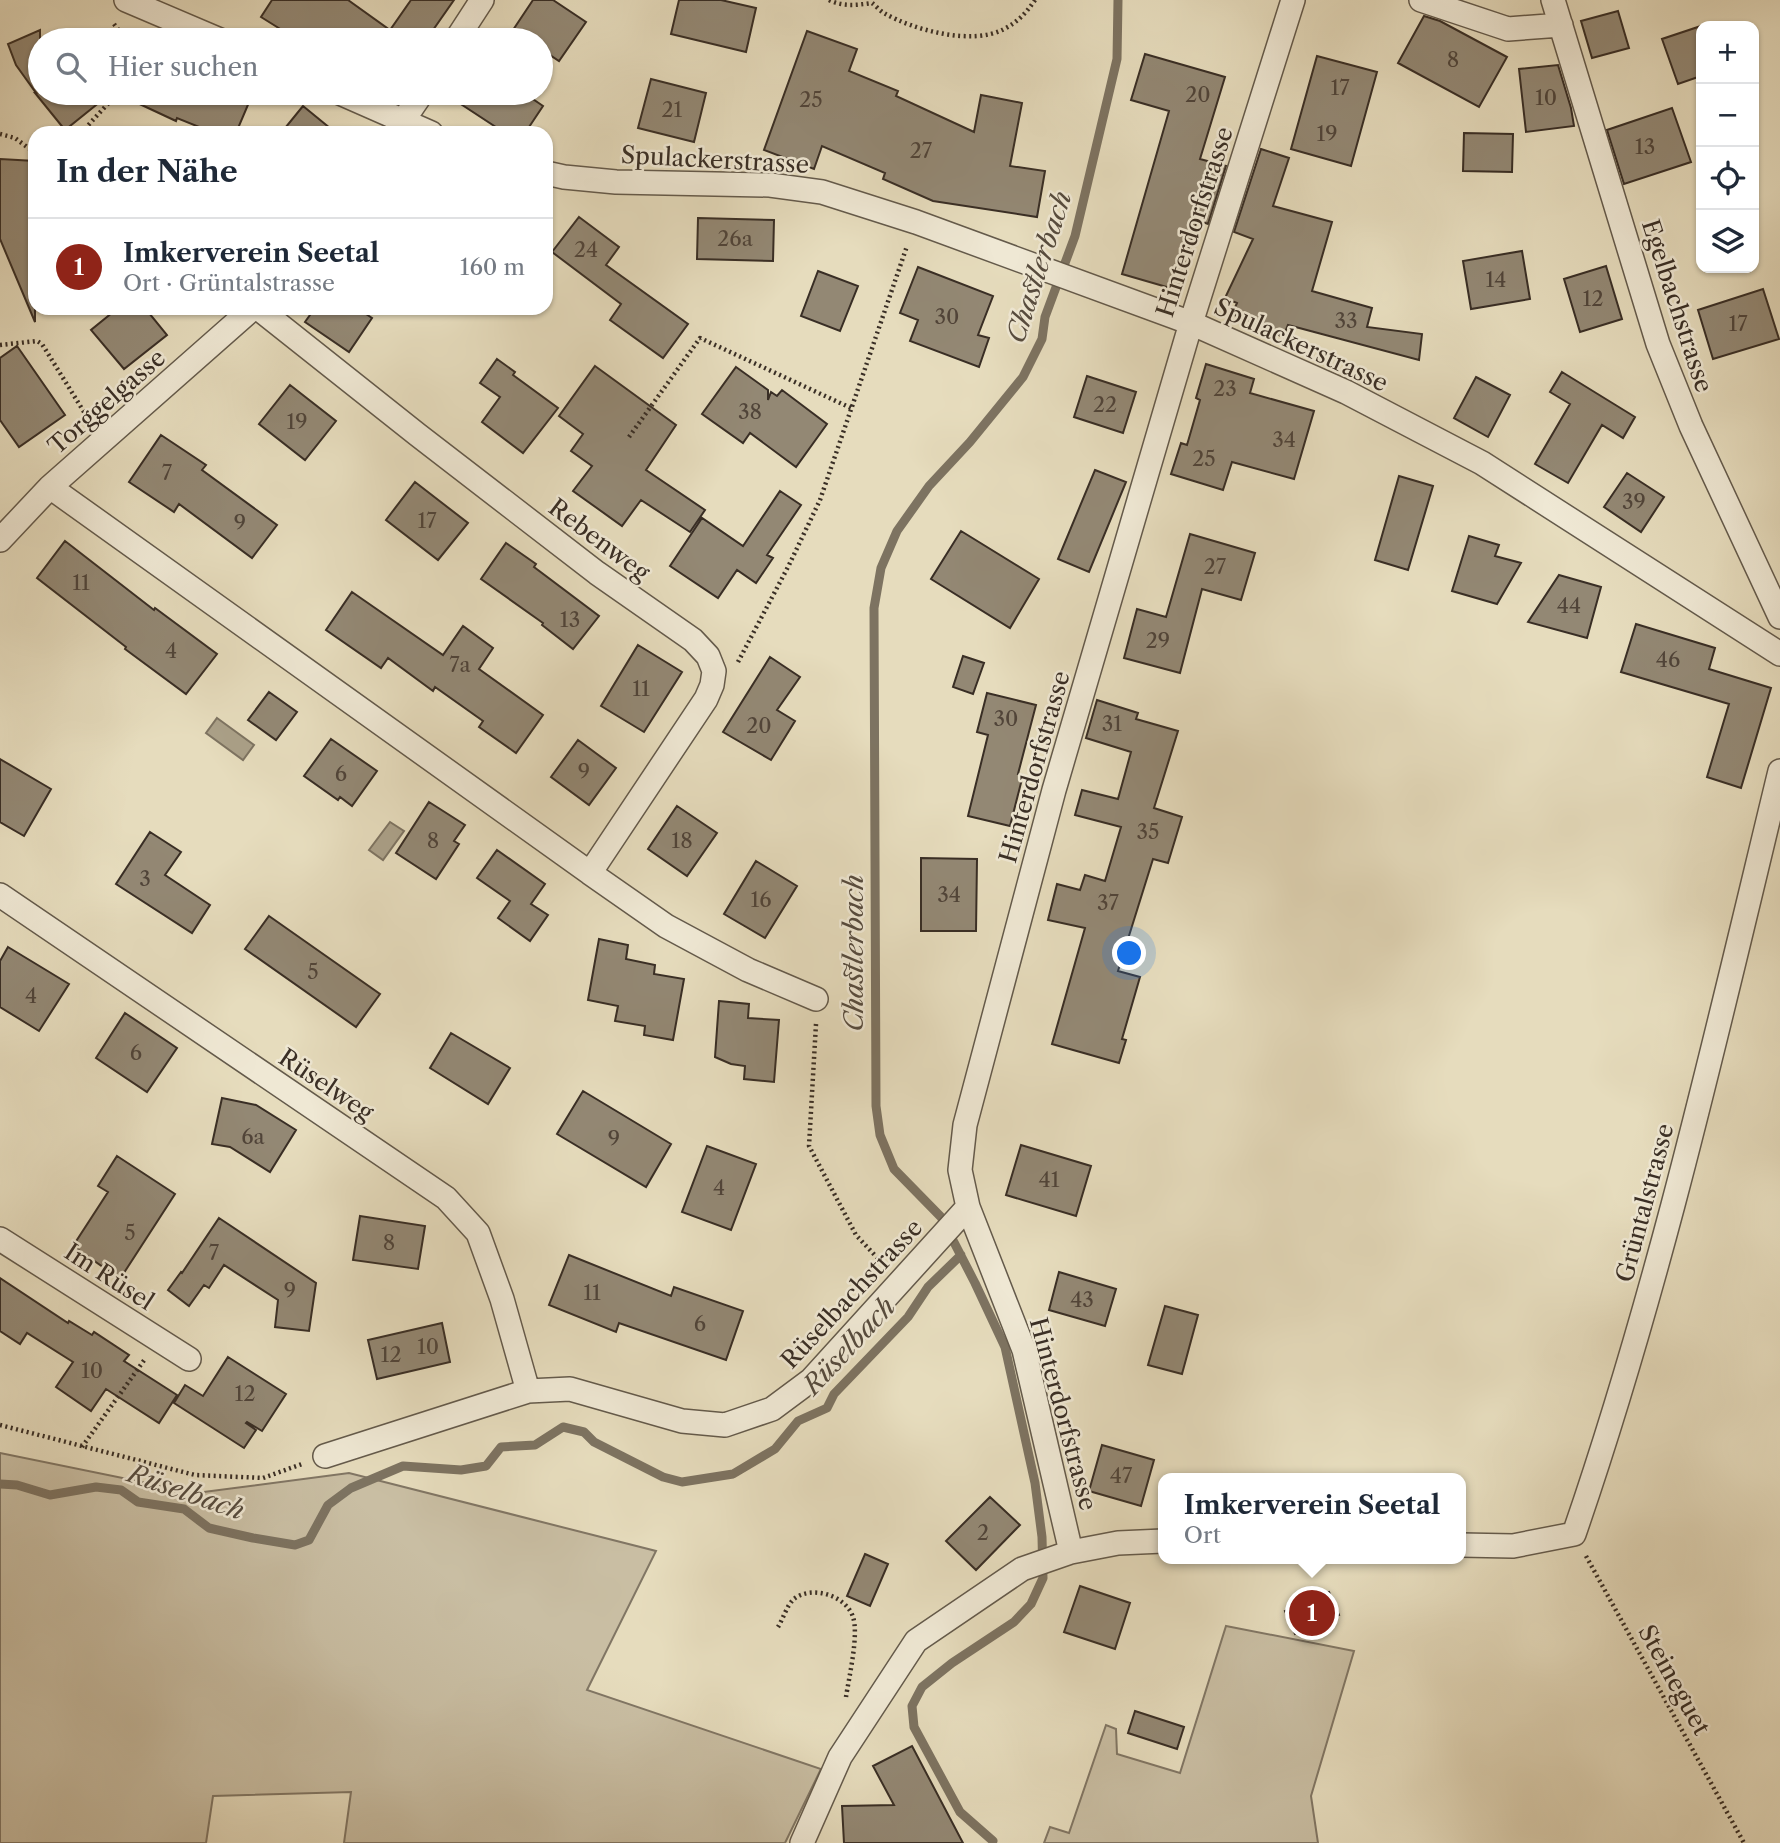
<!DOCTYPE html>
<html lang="de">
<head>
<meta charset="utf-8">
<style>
  :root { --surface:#fff; --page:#f2f2f3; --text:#1f2937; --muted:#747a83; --line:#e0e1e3; --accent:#8f2418 }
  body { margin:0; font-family:"Libre Caslon Text",serif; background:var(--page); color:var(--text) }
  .controls { position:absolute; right:21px; top:21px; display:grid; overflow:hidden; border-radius:14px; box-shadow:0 2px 5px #0004 }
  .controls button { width:63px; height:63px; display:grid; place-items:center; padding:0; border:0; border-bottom:2px solid var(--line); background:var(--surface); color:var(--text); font:35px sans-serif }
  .you { position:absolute; left:1130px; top:954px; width:24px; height:24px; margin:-18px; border:5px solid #fff; border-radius:50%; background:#1a73e8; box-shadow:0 0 0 10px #1a73e833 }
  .badge { display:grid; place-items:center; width:46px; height:46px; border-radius:50%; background:var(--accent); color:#fff; font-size:23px; font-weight:700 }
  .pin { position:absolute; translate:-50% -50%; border:4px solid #fff; box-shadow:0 2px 7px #0006 }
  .popup { position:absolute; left:1158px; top:1473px; width:308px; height:91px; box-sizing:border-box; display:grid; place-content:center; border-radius:14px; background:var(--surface); filter:drop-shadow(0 2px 5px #0005); font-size:23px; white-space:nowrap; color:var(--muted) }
  .popup b { font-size:26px; color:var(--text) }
  .popup::after { content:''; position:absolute; left:50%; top:100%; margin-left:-14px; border:14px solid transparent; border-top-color:var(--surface) }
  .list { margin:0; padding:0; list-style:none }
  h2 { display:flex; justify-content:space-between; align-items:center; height:91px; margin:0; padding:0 28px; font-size:30px }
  h2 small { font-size:23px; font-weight:400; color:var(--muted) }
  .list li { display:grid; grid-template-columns:46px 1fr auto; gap:21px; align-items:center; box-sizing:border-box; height:98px; padding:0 28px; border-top:2px solid var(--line) }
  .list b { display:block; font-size:26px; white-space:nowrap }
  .list p { margin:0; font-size:23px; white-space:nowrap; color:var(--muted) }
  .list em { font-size:23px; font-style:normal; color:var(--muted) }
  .icon { flex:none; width:38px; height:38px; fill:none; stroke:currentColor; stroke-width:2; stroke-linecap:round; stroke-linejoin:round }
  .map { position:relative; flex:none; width:1780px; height:1843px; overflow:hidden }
  .search { position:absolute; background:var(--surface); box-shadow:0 2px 5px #0004; left:28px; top:28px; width:525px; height:77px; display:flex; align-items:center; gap:18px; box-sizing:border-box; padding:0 24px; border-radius:38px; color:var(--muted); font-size:26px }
  .panel { position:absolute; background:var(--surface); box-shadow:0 2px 5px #0004; left:28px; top:126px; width:525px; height:189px; border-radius:21px }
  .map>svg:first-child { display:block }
  .green { fill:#c9bea3; stroke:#817664; stroke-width:2 }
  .water { fill:#aba189; stroke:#7d7361; stroke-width:2 }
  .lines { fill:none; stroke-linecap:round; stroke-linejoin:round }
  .stream { stroke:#7d7361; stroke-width:9 }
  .building { fill:#938874; stroke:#392e25; stroke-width:2 }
  .minor-casing { stroke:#645a4b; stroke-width:26 }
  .path { stroke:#392e25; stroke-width:4.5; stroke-dasharray:2 3.5; stroke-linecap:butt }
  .minor { stroke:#efe8d4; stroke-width:23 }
  .labels { text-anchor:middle; stroke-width:5; stroke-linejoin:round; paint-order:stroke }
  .number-label { font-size:21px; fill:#504439 }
  .street-label { font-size:24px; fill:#392e25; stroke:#efe8d4 }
  .water-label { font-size:26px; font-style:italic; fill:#564b3e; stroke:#efe8d4 }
</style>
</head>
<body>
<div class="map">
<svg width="1780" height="1843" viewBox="0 0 1780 1843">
  <rect width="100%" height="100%" fill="#e6dcbd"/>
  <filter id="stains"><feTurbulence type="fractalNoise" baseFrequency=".00286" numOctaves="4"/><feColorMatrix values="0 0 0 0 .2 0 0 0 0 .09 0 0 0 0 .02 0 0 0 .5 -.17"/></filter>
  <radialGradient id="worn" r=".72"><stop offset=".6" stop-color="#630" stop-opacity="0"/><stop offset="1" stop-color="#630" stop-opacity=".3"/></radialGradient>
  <path class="green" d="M 0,1453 L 196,1493 L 349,1473 L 656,1551 L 587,1690 L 821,1769 L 785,1843 L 344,1843 L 351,1792 L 213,1796 L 206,1843 L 0,1843 Z
    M 1226,1626 L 1354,1651 L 1311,1796 L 1318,1843 L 1044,1843 L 1050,1827 L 1069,1833 L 1106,1725 L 1116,1729 L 1117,1754 L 1180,1773 Z"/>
  <path class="water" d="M 217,718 L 254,745 L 243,760 L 206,733 Z
    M 390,822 L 404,831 L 383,860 L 369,850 Z"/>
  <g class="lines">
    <path class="stream" d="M 0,1484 L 17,1485 L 50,1495 L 96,1487 L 121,1490 L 138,1502 L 184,1509 L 209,1528 L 253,1538 L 295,1545 L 309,1540 L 328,1505 L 351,1488 L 403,1466 L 461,1470 L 486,1466 L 501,1447 L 535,1445 L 563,1427 L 584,1432 L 594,1442 L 663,1477 L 682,1482 L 733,1474 L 775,1449 L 798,1421 L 827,1408 L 834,1394 L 908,1317 L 928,1287 L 961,1255
      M 992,1843 L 993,1841 L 960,1812 L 914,1727 L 912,1706 L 922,1687 L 952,1663 L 1014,1622 L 1031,1604 L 1043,1578 L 1042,1537 L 1035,1483 L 1005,1347 L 975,1283 L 941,1217 L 894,1169 L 880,1135 L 876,1106 L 874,608 L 881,568 L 897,531 L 929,486 L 970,442 L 1023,377 L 1042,339 L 1045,317 L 1075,236 L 1117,59 L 1118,0"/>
  </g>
  <path class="building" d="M 272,0 L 348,0 L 390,30 L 411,0 L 454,0 L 426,40 L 298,40 L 261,17 Z
    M 533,0 L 553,0 L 586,22 L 559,61 L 541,49 L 541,40 L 528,40 L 513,30 Z
    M 679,0 L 721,0 L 756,8 L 746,52 L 671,34 Z
    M 1618,11 L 1629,48 L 1592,58 L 1581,21 Z
    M 1424,16 L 1440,21 L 1507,57 L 1479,107 L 1398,63 Z
    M 1701,26 L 1701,76 L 1678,84 L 1662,39 Z
    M 40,30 L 40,93 L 111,93 L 65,130 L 35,93 L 36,93 L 16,65 L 8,44 Z
    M 807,31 L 857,49 L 849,71 L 898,91 L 896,96 L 974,132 L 981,95 L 1022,103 L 1010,166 L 1045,171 L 1037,217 L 933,201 L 883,179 L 885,173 L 822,146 L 814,169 L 764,150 Z
    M 1145,54 L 1225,77 L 1200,159 L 1226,166 L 1208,224 L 1197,220 L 1177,290 L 1122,274 L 1169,111 L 1131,100 Z
    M 1317,56 L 1377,72 L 1351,166 L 1291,149 Z
    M 1558,65 L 1571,108 L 1574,126 L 1526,132 L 1519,69 Z
    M 651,79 L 706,93 L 694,142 L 638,128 Z
    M 116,93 L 253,93 L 236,133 L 214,133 L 177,118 L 176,121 Z
    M 444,93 L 524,93 L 543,106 L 525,133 L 505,133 Z
    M 303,106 L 336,133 L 281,133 Z
    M 1672,108 L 1691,162 L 1624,184 L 1607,130 Z
    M 1464,133 L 1513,134 L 1512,172 L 1463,171 Z
    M 1261,149 L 1289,158 L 1273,206 L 1332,222 L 1312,291 L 1372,308 L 1367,327 L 1422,334 L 1419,360 L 1288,325 L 1283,337 L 1232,314 L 1237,303 L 1225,298 L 1253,239 L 1234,232 Z
    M 0,159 L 35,161 L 35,322 L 0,239 Z
    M 579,217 L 619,247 L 606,265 L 688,324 L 663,358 L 610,320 L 621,304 L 552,252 Z
    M 698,218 L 774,220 L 773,261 L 697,259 Z
    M 1522,251 L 1530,299 L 1471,309 L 1463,261 Z
    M 1606,266 L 1622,319 L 1580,332 L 1564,279 Z
    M 918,267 L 993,296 L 978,335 L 989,338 L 979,367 L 910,341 L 918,320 L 900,313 Z
    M 818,271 L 858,286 L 840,331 L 801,316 Z
    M 1763,289 L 1779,339 L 1713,359 L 1698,310 Z
    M 118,308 L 145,308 L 167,335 L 124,369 L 91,330 Z
    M 315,308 L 357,308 L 372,318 L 349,352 L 305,322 Z
    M 17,346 L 65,415 L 19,447 L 0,420 L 0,358 Z
    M 497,359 L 515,372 L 513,375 L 558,408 L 523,453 L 482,422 L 500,397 L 480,383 Z
    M 1206,364 L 1254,379 L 1250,393 L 1314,411 L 1294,479 L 1232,462 L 1223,490 L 1171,474 L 1181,443 L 1187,445 L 1200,400 L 1196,398 Z
    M 595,366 L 676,425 L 646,470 L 705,510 L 690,532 L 641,500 L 622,526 L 573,491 L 592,466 L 571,451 L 583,434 L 559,416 Z
    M 736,367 L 768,390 L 768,400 L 771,392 L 777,396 L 782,390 L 827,424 L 796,467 L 750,433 L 743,443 L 702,414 Z
    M 1562,372 L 1635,417 L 1623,438 L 1602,425 L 1568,483 L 1535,464 L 1570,404 L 1550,392 Z
    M 1087,376 L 1136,392 L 1123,433 L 1074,417 Z
    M 1476,377 L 1510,395 L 1488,437 L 1454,418 Z
    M 290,385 L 336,421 L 305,460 L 259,424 Z
    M 161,435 L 206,465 L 202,470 L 277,525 L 252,558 L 179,504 L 174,512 L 129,482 Z
    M 1095,470 L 1126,482 L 1089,572 L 1058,559 Z
    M 1627,473 L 1664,497 L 1641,532 L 1604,507 Z
    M 1399,476 L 1433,486 L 1408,570 L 1375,560 Z
    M 415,482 L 468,523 L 438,560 L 386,520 Z
    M 780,491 L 801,505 L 767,555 L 773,558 L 756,583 L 737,570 L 718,598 L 670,566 L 702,518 L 743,546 Z
    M 961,531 L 1039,579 L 1010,628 L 931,579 Z
    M 1190,534 L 1255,553 L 1241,600 L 1202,589 L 1180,673 L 1124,658 L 1137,609 L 1166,617 Z
    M 1469,536 L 1499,545 L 1495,556 L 1521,563 L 1497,604 L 1452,591 Z
    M 65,541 L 154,610 L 155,608 L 217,654 L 186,694 L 125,649 L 126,647 L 37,578 Z
    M 506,543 L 536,564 L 534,567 L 599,616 L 573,649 L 542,625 L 543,623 L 481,579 Z
    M 1559,575 L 1601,587 L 1587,638 L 1528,622 Z
    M 352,592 L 443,655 L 463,626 L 493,648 L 479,669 L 543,715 L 516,753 L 479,727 L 483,721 L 435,687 L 433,691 L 388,658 L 381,668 L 326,630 Z
    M 1636,624 L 1715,648 L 1709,669 L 1771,688 L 1741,788 L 1707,777 L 1729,704 L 1621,672 Z
    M 638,645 L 682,672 L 644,732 L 601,706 Z
    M 963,656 L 984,663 L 973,694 L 953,687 Z
    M 770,657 L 800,677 L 777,710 L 795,721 L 771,760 L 723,732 Z
    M 269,692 L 297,712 L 276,740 L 248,720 Z
    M 987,693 L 1036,705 L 1018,774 L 1023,775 L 1010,826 L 968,816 L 988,735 L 977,732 Z
    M 1097,700 L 1138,713 L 1136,719 L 1178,731 L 1154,808 L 1182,817 L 1168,863 L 1153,859 L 1118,971 L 1140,977 L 1122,1039 L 1126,1040 L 1119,1063 L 1052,1044 L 1085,928 L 1048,920 L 1057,884 L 1080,890 L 1085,875 L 1105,881 L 1121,827 L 1075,815 L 1082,790 L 1118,799 L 1131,752 L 1086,738 Z
    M 331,739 L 377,771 L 352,806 L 340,797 L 338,800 L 304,776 Z
    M 578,740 L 616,768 L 589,805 L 551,777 Z
    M 0,759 L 51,789 L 24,836 L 0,822 Z
    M 429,802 L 465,825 L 454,841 L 459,844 L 436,879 L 396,853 Z
    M 677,806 L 717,833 L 687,876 L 648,849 Z
    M 150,832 L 181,852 L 165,875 L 210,905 L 192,933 L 116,884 Z
    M 497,850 L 545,884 L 531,904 L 548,915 L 530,941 L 498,918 L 510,901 L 477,878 Z
    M 921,858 L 977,859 L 976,931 L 921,931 Z
    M 756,861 L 797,886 L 765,938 L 724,914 Z
    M 269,916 L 380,994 L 356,1027 L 245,949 Z
    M 599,939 L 628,945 L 626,959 L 655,965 L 654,974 L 684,979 L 673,1040 L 644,1035 L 645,1026 L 615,1021 L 618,1006 L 588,1000 Z
    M 8,947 L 69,984 L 39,1031 L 0,1007 L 0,961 Z
    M 719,1001 L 749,1004 L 748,1018 L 779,1020 L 774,1082 L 744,1079 L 745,1066 L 731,1064 L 715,1057 Z
    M 125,1013 L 177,1048 L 147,1092 L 96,1058 Z
    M 451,1033 L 510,1068 L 488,1104 L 430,1068 Z
    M 583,1091 L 671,1144 L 646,1187 L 557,1134 Z
    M 222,1098 L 256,1105 L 296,1130 L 270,1172 L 230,1147 L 212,1144 Z
    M 1021,1145 L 1091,1166 L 1076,1216 L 1006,1195 Z
    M 707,1146 L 756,1164 L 731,1230 L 682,1212 Z
    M 117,1156 L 175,1194 L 120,1279 L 73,1246 L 108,1192 L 98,1186 Z
    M 360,1216 L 425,1226 L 418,1269 L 353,1260 Z
    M 219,1218 L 316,1283 L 309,1331 L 275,1327 L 278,1300 L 224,1265 L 209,1288 L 204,1285 L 189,1306 L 168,1290 L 181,1272 L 182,1273 Z
    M 569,1255 L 671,1296 L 674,1287 L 743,1311 L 726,1360 L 619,1323 L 616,1332 L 549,1305 Z
    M 1059,1272 L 1116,1289 L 1105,1326 L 1049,1310 Z
    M 0,1278 L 68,1323 L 69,1321 L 92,1335 L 94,1332 L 129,1355 L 124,1361 L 177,1395 L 159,1423 L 106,1389 L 91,1411 L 56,1387 L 73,1362 L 27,1333 L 20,1344 L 0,1331 Z
    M 1165,1306 L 1198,1315 L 1182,1374 L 1148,1365 Z
    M 442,1323 L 450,1362 L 377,1379 L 368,1340 Z
    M 228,1357 L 286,1394 L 262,1431 L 247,1422 L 246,1423 L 256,1430 L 244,1448 L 174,1403 L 185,1385 L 203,1396 Z
    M 1102,1445 L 1154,1460 L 1141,1506 L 1089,1491 Z
    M 990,1497 L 1020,1525 L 976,1570 L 946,1541 Z
    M 865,1554 L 888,1564 L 870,1606 L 847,1596 Z
    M 1080,1586 L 1130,1603 L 1115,1649 L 1064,1632 Z
    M 1329,1592 L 1339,1615 L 1295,1634 L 1285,1611 Z
    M 1135,1711 L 1184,1727 L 1177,1749 L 1128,1733 Z
    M 912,1746 L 963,1843 L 844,1843 L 842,1806 L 894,1805 L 873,1766 Z"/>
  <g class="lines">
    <defs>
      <path id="minor" d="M 126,0 L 220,40
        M 1421,0 L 1508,29 L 1561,25
        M 1553,0 L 1658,344 L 1691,426 L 1780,617
        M 456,40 L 482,0
        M 340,93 L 431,133
        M 396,131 L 422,93
        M 546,173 L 564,177 L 616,182 L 770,185 L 822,192 L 916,222 L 1191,323 L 1346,392 L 1482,463 L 1780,654
        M 50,487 L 590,873 L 706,699 L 712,685 L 714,671 L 708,656 L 693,640 L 597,573 L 418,435 L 258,308
        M 0,540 L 50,487 L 253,308
        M 590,873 L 666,926 L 748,970 L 816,999
        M 0,895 L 446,1198 L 478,1233 L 502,1299 L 528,1391
        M 0,1239 L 189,1359
        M 325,1456 L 528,1391 L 570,1389 L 682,1421 L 725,1425 L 772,1409 L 811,1380 L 968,1207
        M 1461,1545 L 1513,1546 L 1574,1534 C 1660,1285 1718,1027 1780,771
        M 1071,1552 L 1024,1350 L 968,1207 L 960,1170 L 965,1125 L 1054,790 L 1191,323 L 1293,0
        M 802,1843 L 840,1757 L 916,1641 L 1022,1569 L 1071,1552 L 1118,1543 L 1163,1541"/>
    </defs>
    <use href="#minor" class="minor-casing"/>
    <path class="path" d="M 829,0 C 843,7 857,5 872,3 C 876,6 880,11 884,13 C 913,30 973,46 1004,29 C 1018,22 1026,13 1035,0
      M 114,24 L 126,40
      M 72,40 L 68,33 L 73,31 L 87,32 L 94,40
      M 81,133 L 115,96 L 114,93
      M 0,134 L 15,138 L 35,153
      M 0,345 L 37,341 L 42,344 L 89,420
      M 629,437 L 700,338 L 851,408
      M 738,662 L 789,565 L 820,500 L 907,246
      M 816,1024 L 809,1146 L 856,1235 L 884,1265
      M 0,1425 L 195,1475 L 263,1478 L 302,1464
      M 82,1447 L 145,1359
      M 1586,1556 L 1744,1843
      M 778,1627 C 783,1619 787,1605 794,1599 C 811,1585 846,1595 853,1617 C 859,1635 849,1677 846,1697"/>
    <use href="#minor" class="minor"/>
  </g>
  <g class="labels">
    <g class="number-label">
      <text x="1453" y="67">8</text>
      <text x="1340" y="95">17</text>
      <text x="1198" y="102">20</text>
      <text x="1546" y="105">10</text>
      <text x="811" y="107">25</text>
      <text x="672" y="117">21</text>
      <text x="1327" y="141">19</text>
      <text x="1645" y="154">13</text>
      <text x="921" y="158">27</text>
      <text x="735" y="246">26a</text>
      <text x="586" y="257">24</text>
      <text x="1496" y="287">14</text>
      <text x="1593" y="306">12</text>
      <text x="947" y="324">30</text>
      <text x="1346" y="328">33</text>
      <text x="1738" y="331">17</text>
      <text x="1225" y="396">23</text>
      <text x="1105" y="412">22</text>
      <text x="750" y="419">38</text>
      <text x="297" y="429">19</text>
      <text x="1284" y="447">34</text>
      <text x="1204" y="466">25</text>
      <text x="167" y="480">7</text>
      <text x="1634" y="509">39</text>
      <text x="427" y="528">17</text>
      <text x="240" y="530">9</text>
      <text x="1215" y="574">27</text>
      <text x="81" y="590">11</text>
      <text x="1569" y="613">44</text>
      <text x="570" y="627">13</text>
      <text x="1158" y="648">29</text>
      <text x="171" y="658">4</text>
      <text x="1668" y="667">46</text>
      <text x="460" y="672">7a</text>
      <text x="641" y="696">11</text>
      <text x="1006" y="726">30</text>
      <text x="1112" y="731">31</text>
      <text x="759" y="733">20</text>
      <text x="584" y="779">9</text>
      <text x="341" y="781">6</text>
      <text x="1148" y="839">35</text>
      <text x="433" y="848">8</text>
      <text x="682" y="848">18</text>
      <text x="145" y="886">3</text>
      <text x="949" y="902">34</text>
      <text x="761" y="907">16</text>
      <text x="1108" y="910">37</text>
      <text x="313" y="979">5</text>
      <text x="31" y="1003">4</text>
      <text x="136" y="1060">6</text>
      <text x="253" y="1144">6a</text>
      <text x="614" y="1146">9</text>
      <text x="1049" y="1187">41</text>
      <text x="719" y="1195">4</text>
      <text x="130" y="1240">5</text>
      <text x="389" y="1250">8</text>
      <text x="214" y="1260">7</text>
      <text x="290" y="1298">9</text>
      <text x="592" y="1300">11</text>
      <text x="1082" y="1307">43</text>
      <text x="700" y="1331">6</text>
      <text x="428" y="1354">10</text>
      <text x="391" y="1362">12</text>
      <text x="92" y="1378">10</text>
      <text x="245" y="1401">12</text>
      <text x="1121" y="1483">47</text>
      <text x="983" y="1540">2</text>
    </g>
    <g class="street-label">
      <text transform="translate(715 160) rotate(3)" y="8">Spulackerstrasse</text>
      <text transform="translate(1195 222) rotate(-72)" y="8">Hinterdorfstrasse</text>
      <text transform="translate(1677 306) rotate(72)" y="8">Egelbachstrasse</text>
      <text transform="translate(1301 345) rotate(25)" y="8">Spulackerstrasse</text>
      <text transform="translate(107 402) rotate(-41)" y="8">Torggelgasse</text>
      <text transform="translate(599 540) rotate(37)" y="8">Rebenweg</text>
      <text transform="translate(1035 767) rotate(-74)" y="8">Hinterdorfstrasse</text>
      <text transform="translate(326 1085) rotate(34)" y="8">Rüselweg</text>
      <text transform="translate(1645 1203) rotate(-75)" y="8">Grüntalstrasse</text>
      <text transform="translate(109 1277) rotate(33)" y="8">Im Rüsel</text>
      <text transform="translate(852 1294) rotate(-47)" y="8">Rüselbachstrasse</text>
      <text transform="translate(1063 1414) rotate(75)" y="8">Hinterdorfstrasse</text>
      <text transform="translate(1674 1680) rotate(61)" y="8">Steineguet</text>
    </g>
    <g class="water-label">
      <text transform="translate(1039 267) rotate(-72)" y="9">Chastlerbach</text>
      <text transform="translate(854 953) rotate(-90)" y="9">Chastlerbach</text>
      <text transform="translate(849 1346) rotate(-47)" y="9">Rüselbach</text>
      <text transform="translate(186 1492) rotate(19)" y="9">Rüselbach</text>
    </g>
  </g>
  <rect width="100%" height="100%" filter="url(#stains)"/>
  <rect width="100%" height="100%" fill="url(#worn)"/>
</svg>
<div class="controls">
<button>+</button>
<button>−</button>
<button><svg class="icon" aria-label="locate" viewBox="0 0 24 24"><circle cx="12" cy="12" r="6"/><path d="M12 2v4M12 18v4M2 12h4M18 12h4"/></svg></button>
<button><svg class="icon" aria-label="layers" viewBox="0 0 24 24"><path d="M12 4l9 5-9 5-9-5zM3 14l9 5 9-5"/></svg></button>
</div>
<div class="you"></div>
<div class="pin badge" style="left:1312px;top:1613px">1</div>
<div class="popup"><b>Imkerverein Seetal</b>Ort</div>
<div class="search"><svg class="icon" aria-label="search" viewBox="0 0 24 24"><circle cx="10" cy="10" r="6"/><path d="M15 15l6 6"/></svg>Hier suchen</div>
<section class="panel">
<h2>In der Nähe<small></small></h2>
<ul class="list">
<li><span class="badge">1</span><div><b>Imkerverein Seetal</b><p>Ort · Grüntalstrasse</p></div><em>160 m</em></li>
</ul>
</section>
</div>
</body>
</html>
